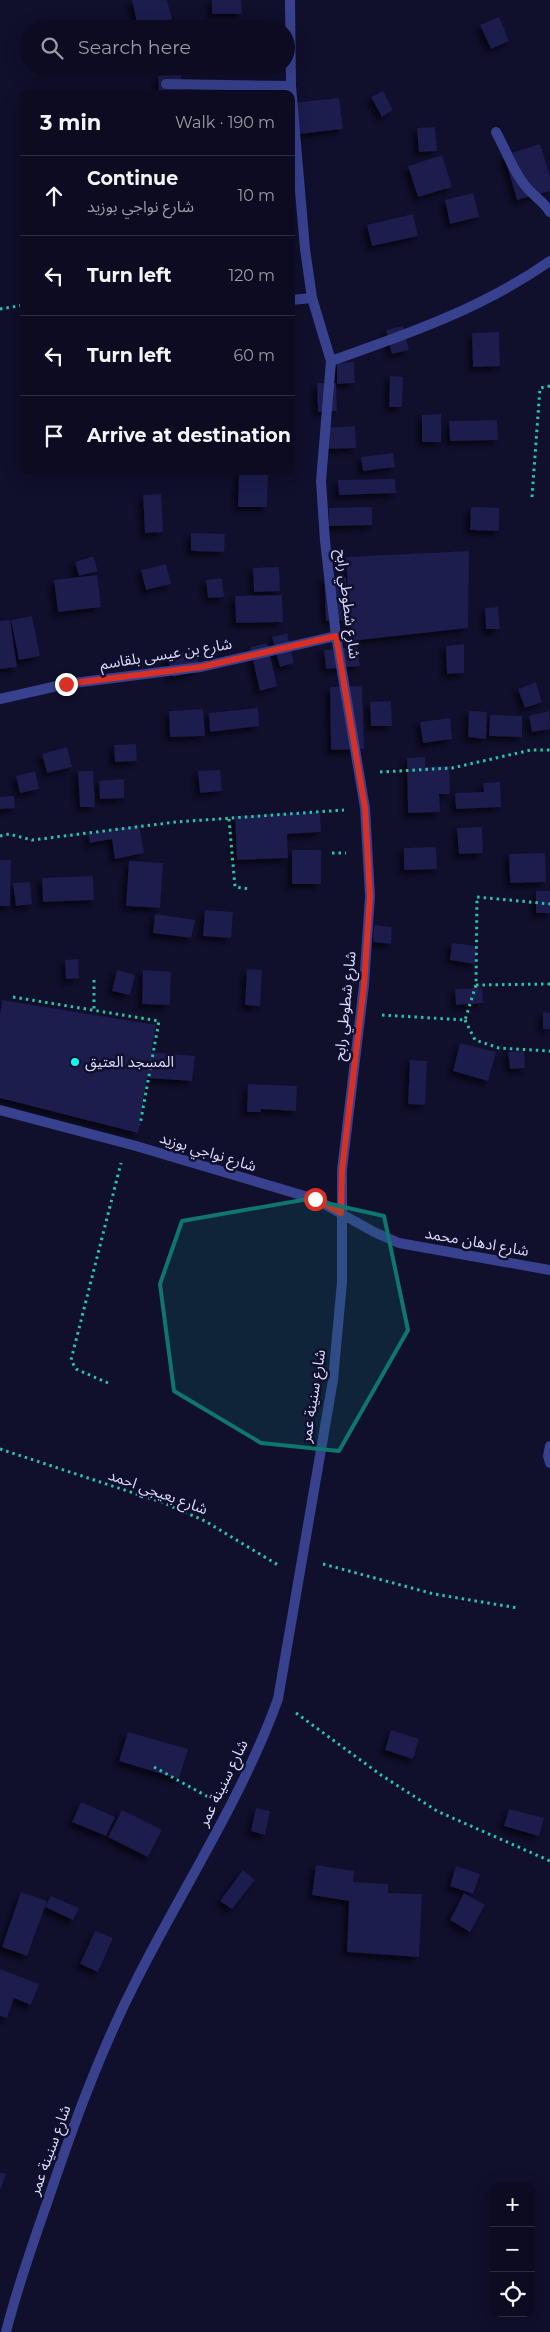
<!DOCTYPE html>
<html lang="en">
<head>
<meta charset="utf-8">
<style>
  :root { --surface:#0c0b21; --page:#15142a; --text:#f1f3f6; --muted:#9a9ba5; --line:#2c2b3f }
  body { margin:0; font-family:Montserrat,"Noto Sans Arabic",sans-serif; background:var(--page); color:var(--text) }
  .controls { position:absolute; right:15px; bottom:15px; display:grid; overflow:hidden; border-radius:10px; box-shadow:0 5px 20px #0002 }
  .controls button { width:45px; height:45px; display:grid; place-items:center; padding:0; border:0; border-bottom:1px solid var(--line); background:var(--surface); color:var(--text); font:25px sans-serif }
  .stop { position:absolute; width:15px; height:15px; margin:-11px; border:4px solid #d93025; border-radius:50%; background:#fff }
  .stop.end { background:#d93025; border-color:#fff; box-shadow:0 1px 5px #0008 }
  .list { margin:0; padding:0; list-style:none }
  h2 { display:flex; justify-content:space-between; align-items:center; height:65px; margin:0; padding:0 20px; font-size:21px }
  h2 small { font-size:16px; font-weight:400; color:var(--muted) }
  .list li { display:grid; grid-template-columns:32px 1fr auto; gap:15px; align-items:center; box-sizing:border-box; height:80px; padding:0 20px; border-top:1px solid var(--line) }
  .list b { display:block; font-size:19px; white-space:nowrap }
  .list p { margin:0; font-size:16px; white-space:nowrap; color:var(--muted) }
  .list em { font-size:16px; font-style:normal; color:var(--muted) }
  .icon { flex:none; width:28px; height:28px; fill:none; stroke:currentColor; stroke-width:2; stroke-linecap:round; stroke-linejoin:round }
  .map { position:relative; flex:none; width:550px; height:2332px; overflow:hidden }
  .search { position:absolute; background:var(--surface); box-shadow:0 5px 20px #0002; left:20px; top:20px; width:275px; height:55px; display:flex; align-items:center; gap:12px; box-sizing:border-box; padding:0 18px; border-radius:28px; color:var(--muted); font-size:19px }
  .panel { position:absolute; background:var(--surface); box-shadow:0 5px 20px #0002; left:20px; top:90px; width:275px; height:385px; border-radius:10px }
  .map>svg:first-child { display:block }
  .building { fill:#1d1a4e; filter:url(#shadow) }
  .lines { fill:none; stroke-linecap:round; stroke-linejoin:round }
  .path { stroke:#28c5a4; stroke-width:3; stroke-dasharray:2.5 4; stroke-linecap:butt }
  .minor { stroke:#37418e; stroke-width:10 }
  .route { stroke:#d93025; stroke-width:6 }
  .marked { fill:#0f766e; fill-opacity:0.2; stroke:#0f766e; stroke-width:4; stroke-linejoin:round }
  .poi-dot { fill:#06fff2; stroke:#100f2c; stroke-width:2 }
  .labels { text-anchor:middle; stroke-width:5; stroke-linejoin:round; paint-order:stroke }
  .street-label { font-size:15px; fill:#dadcff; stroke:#100f2c }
  .poi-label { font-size:15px; fill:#dadcff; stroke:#100f2c; text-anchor:start }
</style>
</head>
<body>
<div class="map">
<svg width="550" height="2332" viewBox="0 0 550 2332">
  <defs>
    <filter id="shadow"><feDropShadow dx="-4.5" dy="4.5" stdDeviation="2.5" flood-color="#0009"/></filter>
  </defs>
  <rect width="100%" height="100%" fill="#100f2c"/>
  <path class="building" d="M 132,0 L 167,0 L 172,19 L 138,27 Z
    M 212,0 L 241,0 L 242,14 L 212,14 Z
    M 499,17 L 509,41 L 491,49 L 480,25 Z
    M 181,75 L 182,94 L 159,94 L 158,76 Z
    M 383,91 L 393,110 L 382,117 L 371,97 Z
    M 339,98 L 343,129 L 291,135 L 291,103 Z
    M 435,127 L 437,151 L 419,152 L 417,128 Z
    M 540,144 L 550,176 L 550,191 L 517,200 L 504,155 Z
    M 442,155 L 452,187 L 418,197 L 408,166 Z
    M 473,193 L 479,217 L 450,224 L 445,200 Z
    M 413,214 L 418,236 L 372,246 L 367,225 Z
    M 403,326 L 409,350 L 392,354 L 386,330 Z
    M 499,332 L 500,366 L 473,367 L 472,333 Z
    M 354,362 L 355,383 L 337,384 L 337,363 Z
    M 390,376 L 403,377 L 402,407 L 389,407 Z
    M 317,383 L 336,383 L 337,411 L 318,412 Z
    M 441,414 L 441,442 L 422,442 L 422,415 Z
    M 497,420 L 498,440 L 450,441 L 449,421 Z
    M 355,426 L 356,448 L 327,449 L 326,428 Z
    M 393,453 L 395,467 L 363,471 L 361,457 Z
    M 239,471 L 268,471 L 267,507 L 238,507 Z
    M 395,479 L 396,493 L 339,495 L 338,480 Z
    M 161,494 L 163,532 L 145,533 L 143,495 Z
    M 372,507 L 372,525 L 329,526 L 329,508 Z
    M 471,507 L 499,508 L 499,531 L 470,530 Z
    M 191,533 L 225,534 L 224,552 L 191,551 Z
    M 469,551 L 468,628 L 351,641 L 346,557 Z
    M 93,556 L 98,571 L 79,576 L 75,562 Z
    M 166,564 L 171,584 L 146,590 L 141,570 Z
    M 279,567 L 280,591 L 254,592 L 253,568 Z
    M 97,575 L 101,607 L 58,612 L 54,580 Z
    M 324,577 L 346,577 L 348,620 L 326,621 Z
    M 222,578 L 224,597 L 208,598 L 206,580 Z
    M 282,595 L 283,622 L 236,623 L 235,596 Z
    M 498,607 L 500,629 L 486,629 L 485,608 Z
    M 32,616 L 40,656 L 19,660 L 11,620 Z
    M 10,620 L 17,667 L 0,669 L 0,621 Z
    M 287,633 L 294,663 L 280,667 L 272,637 Z
    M 267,643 L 277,686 L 260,691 L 250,647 Z
    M 464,644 L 464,673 L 447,674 L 446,646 Z
    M 357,647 L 360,666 L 326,669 L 324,650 Z
    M 195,649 L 200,670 L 173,677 L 167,656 Z
    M 536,682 L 542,702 L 525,708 L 518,689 Z
    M 362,686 L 364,749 L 331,750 L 330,687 Z
    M 391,701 L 392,726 L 371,726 L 370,702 Z
    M 258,708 L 259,726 L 210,732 L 209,713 Z
    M 203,709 L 205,736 L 170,737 L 169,711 Z
    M 469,711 L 487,712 L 486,739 L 468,737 Z
    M 549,711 L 550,729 L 532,732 L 529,716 Z
    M 490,715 L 522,716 L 522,737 L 489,736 Z
    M 450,718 L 452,739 L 423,743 L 420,722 Z
    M 136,744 L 137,761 L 115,762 L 114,745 Z
    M 67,747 L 72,767 L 47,773 L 42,754 Z
    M 425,757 L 425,767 L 449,766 L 450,794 L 439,794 L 440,812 L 408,813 L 407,758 Z
    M 220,770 L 222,791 L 200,793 L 198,771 Z
    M 35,771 L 39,789 L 20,793 L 16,776 Z
    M 78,771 L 93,771 L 95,807 L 80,807 Z
    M 124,779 L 124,798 L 100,799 L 99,781 Z
    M 500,782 L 501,807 L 456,809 L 455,793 L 484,792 L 483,783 Z
    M 14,796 L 15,808 L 0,809 L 0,797 Z
    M 320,812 L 321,832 L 287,834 L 288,858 L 237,860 L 235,816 Z
    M 139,825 L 144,853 L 115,859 L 112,839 L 90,843 L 88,834 Z
    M 482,827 L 483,853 L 459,854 L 457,828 Z
    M 436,847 L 437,869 L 404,870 L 404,848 Z
    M 292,850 L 321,850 L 321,884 L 292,884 Z
    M 545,853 L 546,882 L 510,883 L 509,854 Z
    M 0,860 L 11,860 L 10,906 L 0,906 Z
    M 129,861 L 163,863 L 160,908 L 126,906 Z
    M 93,876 L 94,900 L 43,902 L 42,878 Z
    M 30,882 L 32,904 L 16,906 L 13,883 Z
    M 536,891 L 550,891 L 550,913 L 536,913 Z
    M 205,910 L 233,912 L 231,938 L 203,936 Z
    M 155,914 L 195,920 L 191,938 L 153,933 Z
    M 374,925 L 392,927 L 391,944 L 373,942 Z
    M 452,943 L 477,946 L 475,964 L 450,960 Z
    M 78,959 L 79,978 L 66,979 L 65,960 Z
    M 247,969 L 262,970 L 260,1006 L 245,1005 Z
    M 117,970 L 135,975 L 130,995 L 112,991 Z
    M 143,970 L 171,972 L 170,1005 L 142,1004 Z
    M 482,988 L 483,1003 L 456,1005 L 455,989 Z
    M 2,1000 L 156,1025 L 151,1052 L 195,1056 L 192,1081 L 147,1078 L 138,1133 L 0,1098 L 0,1015 Z
    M 543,1012 L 550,1013 L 550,1029 L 543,1029 Z
    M 460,1043 L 496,1052 L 488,1081 L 453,1071 Z
    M 524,1051 L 525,1068 L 510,1069 L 508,1052 Z
    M 410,1060 L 427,1061 L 425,1105 L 408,1104 Z
    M 248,1084 L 297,1086 L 296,1111 L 261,1109 L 261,1112 L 247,1112 Z
    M 391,1730 L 419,1739 L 413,1759 L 385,1750 Z
    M 128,1732 L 188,1749 L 179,1779 L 119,1761 Z
    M 81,1802 L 115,1817 L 106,1836 L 72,1822 Z
    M 256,1808 L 270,1811 L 265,1835 L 251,1831 Z
    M 509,1809 L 544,1818 L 539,1836 L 504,1826 Z
    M 122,1810 L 162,1830 L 148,1857 L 108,1837 Z
    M 316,1865 L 354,1871 L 353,1882 L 388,1884 L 388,1893 L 422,1894 L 419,1957 L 347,1952 L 349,1901 L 312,1895 Z
    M 456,1866 L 480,1874 L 473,1894 L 450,1886 Z
    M 243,1870 L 255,1880 L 232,1909 L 220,1901 Z
    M 21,1892 L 47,1901 L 27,1956 L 2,1947 Z
    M 464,1893 L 485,1905 L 470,1932 L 450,1920 Z
    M 51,1896 L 79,1908 L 73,1920 L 45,1907 Z
    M 95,1931 L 113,1938 L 98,1972 L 80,1964 Z
    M 0,1969 L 39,1984 L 31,2005 L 14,1998 L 7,2018 L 0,2016 Z
    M 0,2172 L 6,2174 L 0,2191 Z"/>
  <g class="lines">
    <path class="path" d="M 0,309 L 24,305
      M 532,497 L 540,388 L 550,386
      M 380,772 L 452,768 L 531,750 L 550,750
      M 229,819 L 235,887 L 250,889
      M 0,836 L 9,834 L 32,840 L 176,822 L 344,810
      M 332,853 L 346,853
      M 94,980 L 94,1009
      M 476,985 L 550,984
      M 13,997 L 159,1021 L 140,1125
      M 382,1015 L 465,1020 L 476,985 L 477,897 L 550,904
      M 465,1020 L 475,1040 L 499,1048 L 550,1051
      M 108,1383 L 76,1369 L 71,1360 L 121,1163
      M 0,1449 L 164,1503 L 205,1521 L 278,1565
      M 323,1564 L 434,1594 L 518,1608
      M 296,1713 L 381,1775 L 437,1811 L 550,1861
      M 154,1767 L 210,1798"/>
    <path class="minor" d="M 166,84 L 291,86
      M 496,132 C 506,150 514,174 528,189 C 536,198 543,201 550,212
      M 291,300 L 312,298
      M 331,361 C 408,334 483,308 550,261
      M 0,699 L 66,684 L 201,667 L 336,636
      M 0,1110 L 136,1146 L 315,1199 L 374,1232 L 399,1243 L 550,1270
      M 550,1446 L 548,1456 L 550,1463
      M 6,2332 C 17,2288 32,2246 47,2203 C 73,2126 100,2051 137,1979 C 184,1886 242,1798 278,1699 L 333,1380 L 342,1282 L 342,1170 L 364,985 L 370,896 L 365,808 L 336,636 L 325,541 L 321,481 L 331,361 L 312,298 L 305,249 L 291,86 L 290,0"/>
  </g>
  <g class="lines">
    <path class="route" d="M 66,684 L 201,667 L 336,636 L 365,808 L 370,896 L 364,985 L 342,1170 L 341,1213 L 315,1199"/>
  </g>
  <path class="marked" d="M 308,1199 L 384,1216 L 408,1330 L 339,1451 L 261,1443 L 174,1391 L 160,1284 L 182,1221 Z"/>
  <circle class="poi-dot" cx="75" cy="1062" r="5"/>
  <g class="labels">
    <g class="street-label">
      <text transform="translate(348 604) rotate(83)" y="5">شارع شطوطي رابح</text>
      <text transform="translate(166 654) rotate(-9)" y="5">شارع بن عيسى بلقاسم</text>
      <text transform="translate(345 1006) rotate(-84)" y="5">شارع شطوطي رابح</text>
      <text transform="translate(208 1152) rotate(17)" y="5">شارع نواجي بوزيد</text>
      <text transform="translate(477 1242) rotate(10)" y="5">شارع ادهان محمد</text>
      <text transform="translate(313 1396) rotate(-81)" y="5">شارع سنينة عمر</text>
      <text transform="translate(158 1492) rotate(20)" y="5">شارع بعيجي احمد</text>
      <text transform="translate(223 1783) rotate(-64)" y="5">شارع سنينة عمر</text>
      <text transform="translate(50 2150) rotate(-70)" y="5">شارع سنينة عمر</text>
    </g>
    <g class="poi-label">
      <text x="85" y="1067">المسجد العتيق</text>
    </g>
  </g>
</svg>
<div class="controls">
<button>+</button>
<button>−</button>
<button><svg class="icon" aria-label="locate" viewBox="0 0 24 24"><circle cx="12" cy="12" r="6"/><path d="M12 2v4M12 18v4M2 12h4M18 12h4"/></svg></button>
</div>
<div class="stop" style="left:315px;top:1199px"></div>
<div class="stop end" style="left:66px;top:684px"></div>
<div class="search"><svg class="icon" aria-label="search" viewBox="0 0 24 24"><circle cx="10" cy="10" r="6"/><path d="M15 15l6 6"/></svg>Search here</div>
<section class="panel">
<h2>3 min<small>Walk · 190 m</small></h2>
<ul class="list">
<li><svg class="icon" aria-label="ahead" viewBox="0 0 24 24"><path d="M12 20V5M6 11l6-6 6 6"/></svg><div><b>Continue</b><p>شارع نواجي بوزيد</p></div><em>10 m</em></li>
<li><svg class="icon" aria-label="left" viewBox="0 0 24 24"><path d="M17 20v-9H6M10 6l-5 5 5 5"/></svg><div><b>Turn left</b></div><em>120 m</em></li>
<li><svg class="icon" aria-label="left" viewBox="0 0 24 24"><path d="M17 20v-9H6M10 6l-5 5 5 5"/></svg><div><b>Turn left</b></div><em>60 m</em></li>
<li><svg class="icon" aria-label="arrive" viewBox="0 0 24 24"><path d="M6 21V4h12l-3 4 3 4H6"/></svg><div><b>Arrive at destination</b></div></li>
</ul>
</section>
</div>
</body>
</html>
